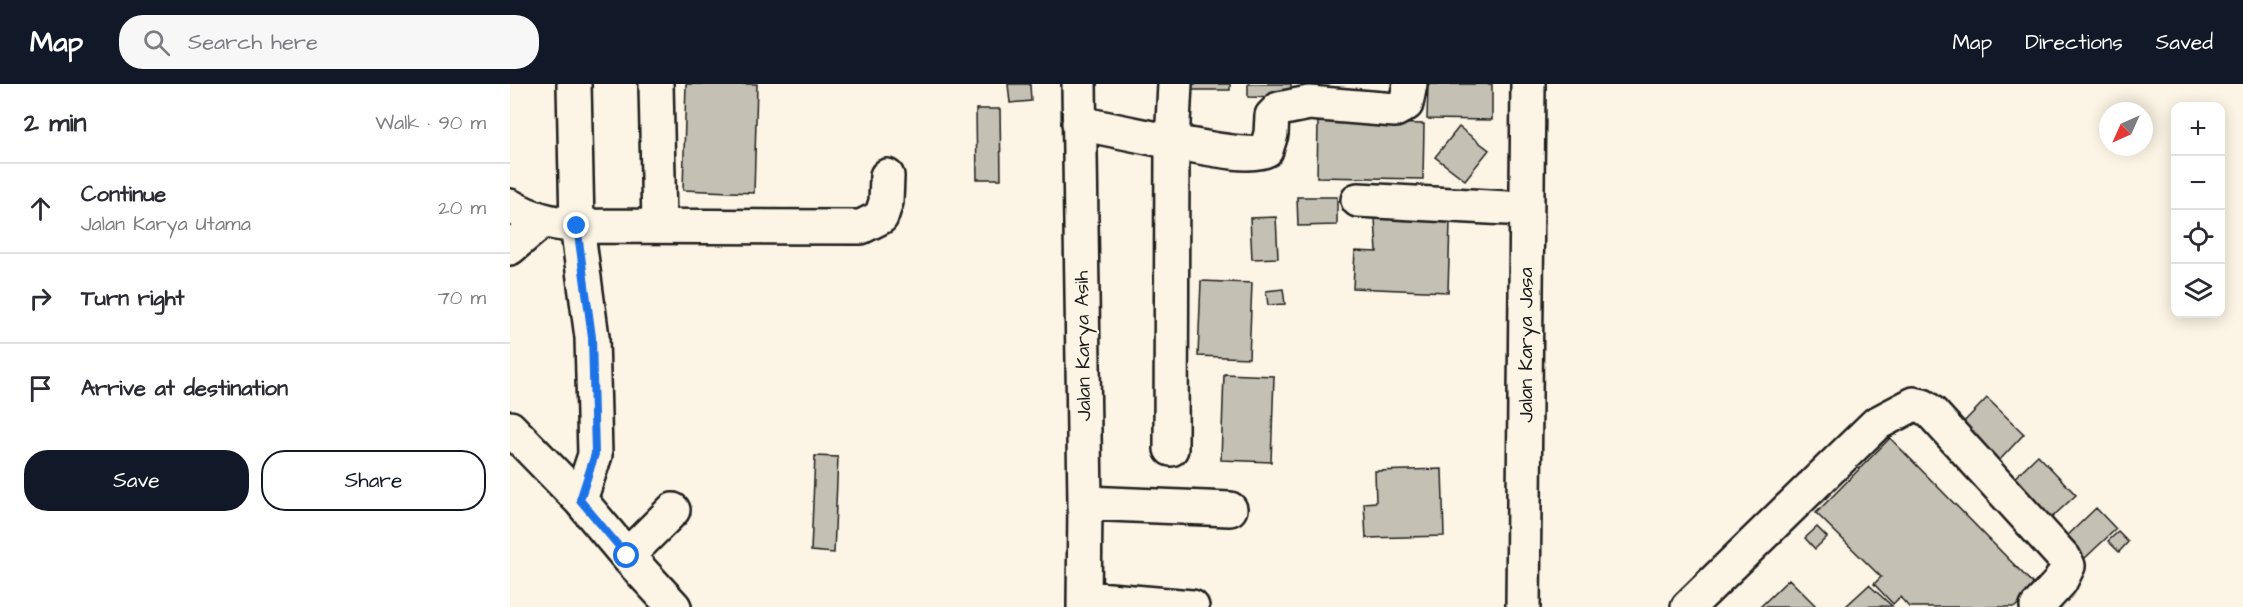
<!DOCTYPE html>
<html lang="en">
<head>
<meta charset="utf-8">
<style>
  :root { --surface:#fff; --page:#f7f7f7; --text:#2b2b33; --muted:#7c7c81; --line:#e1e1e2; --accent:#111827 }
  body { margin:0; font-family:"Architects Daughter",sans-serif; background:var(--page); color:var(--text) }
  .controls { position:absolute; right:18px; top:18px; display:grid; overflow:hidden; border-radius:12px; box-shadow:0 3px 15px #0003 }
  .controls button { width:54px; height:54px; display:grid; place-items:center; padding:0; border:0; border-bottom:2px solid var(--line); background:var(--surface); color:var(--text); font:30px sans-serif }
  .compass { position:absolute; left:1589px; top:18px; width:54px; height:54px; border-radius:50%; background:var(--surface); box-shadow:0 3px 15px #0003; rotate:225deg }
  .stop { position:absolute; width:18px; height:18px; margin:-14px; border:4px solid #1a73e8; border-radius:50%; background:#fff }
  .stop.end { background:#1a73e8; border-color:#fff; box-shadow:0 2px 6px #0008 }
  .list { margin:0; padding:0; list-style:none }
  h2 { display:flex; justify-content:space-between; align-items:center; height:78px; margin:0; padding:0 24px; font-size:26px }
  h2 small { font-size:20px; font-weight:400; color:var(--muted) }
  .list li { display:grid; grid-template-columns:39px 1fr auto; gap:18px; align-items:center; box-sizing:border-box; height:90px; padding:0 24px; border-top:2px solid var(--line) }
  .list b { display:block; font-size:22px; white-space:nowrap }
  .list p { margin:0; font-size:20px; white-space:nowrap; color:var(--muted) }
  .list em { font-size:20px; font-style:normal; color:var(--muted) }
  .actions { display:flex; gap:12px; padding:18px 24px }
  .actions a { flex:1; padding:14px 0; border:2px solid var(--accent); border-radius:24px; text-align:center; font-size:21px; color:var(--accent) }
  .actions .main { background:var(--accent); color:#fff }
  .icon { flex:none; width:33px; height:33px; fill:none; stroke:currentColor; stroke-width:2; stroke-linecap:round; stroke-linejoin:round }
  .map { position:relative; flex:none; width:1733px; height:523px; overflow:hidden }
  header { display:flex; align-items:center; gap:36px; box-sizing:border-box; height:84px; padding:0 30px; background:var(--accent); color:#fff }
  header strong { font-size:28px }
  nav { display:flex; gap:33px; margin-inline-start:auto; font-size:21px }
  .search { width:420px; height:54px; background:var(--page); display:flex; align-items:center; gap:15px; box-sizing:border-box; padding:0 21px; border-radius:24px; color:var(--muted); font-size:22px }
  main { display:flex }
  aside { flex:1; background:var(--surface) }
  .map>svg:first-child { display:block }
  .building { fill:#c4c0b3; stroke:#1c1c1c; stroke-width:1.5 }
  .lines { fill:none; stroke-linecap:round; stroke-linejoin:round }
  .minor-casing { stroke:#1c1c1c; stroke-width:38 }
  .minor { stroke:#fcf5e5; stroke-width:33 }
  .route { stroke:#1a73e8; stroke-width:8 }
  .labels { text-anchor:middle; stroke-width:4.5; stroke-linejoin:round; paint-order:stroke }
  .street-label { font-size:20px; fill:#1c1c1c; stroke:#fcf5e5 }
</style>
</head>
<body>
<header>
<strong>Map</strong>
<div class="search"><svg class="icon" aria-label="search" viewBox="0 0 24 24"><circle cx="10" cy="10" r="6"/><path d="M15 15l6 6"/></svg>Search here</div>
<nav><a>Map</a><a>Directions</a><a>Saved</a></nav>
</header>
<main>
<aside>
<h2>2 min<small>Walk · 90 m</small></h2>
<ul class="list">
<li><svg class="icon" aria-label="ahead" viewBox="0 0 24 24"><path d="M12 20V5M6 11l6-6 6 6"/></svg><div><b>Continue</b><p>Jalan Karya Utama</p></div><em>20 m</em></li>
<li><svg class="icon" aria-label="right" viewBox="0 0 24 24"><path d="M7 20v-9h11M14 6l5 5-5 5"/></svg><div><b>Turn right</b></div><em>70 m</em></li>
<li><svg class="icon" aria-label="arrive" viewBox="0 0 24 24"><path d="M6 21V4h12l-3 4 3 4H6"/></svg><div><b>Arrive at destination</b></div></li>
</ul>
<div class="actions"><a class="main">Save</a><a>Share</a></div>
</aside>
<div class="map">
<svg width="1733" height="523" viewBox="0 0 1733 523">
  <rect width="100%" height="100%" fill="#fcf5e5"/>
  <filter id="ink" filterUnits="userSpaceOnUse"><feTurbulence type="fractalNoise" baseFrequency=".0167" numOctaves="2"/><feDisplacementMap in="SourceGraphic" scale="12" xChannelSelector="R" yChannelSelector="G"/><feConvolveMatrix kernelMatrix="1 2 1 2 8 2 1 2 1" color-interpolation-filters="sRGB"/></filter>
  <g filter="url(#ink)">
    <path class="building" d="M 176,0 L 247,0 L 244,109 L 173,106 Z
      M 498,0 L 520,0 L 521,17 L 500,19 Z
      M 681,0 L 720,0 L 720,6 L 681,6 Z
      M 738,0 L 781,0 L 781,14 L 738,13 Z
      M 918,0 L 982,0 L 982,36 L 917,35 Z
      M 466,25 L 490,25 L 491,95 L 467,95 Z
      M 808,38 L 914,40 L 913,95 L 807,93 Z
      M 949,43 L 979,66 L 955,96 L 925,73 Z
      M 787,113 L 827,113 L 827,141 L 788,142 Z
      M 766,133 L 768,174 L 742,175 L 740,134 Z
      M 865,134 L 940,137 L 938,208 L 843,204 L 845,167 L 867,168 Z
      M 691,197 L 742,199 L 739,274 L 688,272 Z
      M 773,205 L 775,220 L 758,221 L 756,207 Z
      M 714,290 L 764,292 L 761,378 L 711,376 Z
      M 1477,314 L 1514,350 L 1486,380 L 1448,344 Z
      M 1380,354 L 1526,503 L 1505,523 L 1399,523 L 1390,513 L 1383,520 L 1364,500 L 1371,493 L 1306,429 Z
      M 1528,371 L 1566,411 L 1538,437 L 1500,398 Z
      M 305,372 L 328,373 L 324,469 L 301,467 Z
      M 932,385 L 934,452 L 856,454 L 854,419 L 866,418 L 865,387 Z
      M 1586,424 L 1606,445 L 1574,475 L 1554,455 Z
      M 1307,443 L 1317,453 L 1305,465 L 1295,454 Z
      M 1608,448 L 1618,458 L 1609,468 L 1598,457 Z
      M 1279,495 L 1307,523 L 1250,523 Z
      M 1359,501 L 1382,522 L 1335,523 Z"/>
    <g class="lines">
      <defs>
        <path id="minor" d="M 64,0 L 67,142 L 82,253 L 85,371 L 70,416
          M 146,0 L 149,141
          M 569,0 L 575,419 L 574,523
          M 665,0 L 662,58 C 683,61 739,75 756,66 L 761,50 L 762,32 L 769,25 L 799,19 L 885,26 L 896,20 L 900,0
          M 569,39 L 662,58 L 661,365
          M 848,116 L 1016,125
          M 0,122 C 22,135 42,139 67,142 L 351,143 L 371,133 L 376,118 L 377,92
          M 0,164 L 32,137
          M 0,344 L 70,416 L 117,472 L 164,523
          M 575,419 L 720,425
          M 117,472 L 163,426
          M 575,514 L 682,523
          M 1013,523 L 1018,0
          M 1178,523 L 1366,340 L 1404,320 L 1413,322 L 1422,329 L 1554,474 L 1558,482 L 1550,498 L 1527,523"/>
      </defs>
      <use href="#minor" class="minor-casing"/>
      <use href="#minor" class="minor"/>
    </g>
  </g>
  <g class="lines" filter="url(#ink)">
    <path class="route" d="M 67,142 L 82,253 L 85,370 L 70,416 L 117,472"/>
  </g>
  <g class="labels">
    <g class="street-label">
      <text transform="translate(1015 261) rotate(-90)" y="7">Jalan Karya Jasa</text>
      <text transform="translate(572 262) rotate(-91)" y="7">Jalan Karya Asih</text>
    </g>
  </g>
</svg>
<div class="controls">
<button>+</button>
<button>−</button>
<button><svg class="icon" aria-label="locate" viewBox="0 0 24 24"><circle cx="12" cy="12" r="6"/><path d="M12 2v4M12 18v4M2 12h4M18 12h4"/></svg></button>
<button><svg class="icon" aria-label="layers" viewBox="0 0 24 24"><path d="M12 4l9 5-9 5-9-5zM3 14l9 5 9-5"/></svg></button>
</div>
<svg class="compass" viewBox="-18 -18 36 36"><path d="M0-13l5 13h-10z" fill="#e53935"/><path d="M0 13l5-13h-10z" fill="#7c7c81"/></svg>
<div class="stop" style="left:117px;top:472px"></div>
<div class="stop end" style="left:67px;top:142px"></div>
</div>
</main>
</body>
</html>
